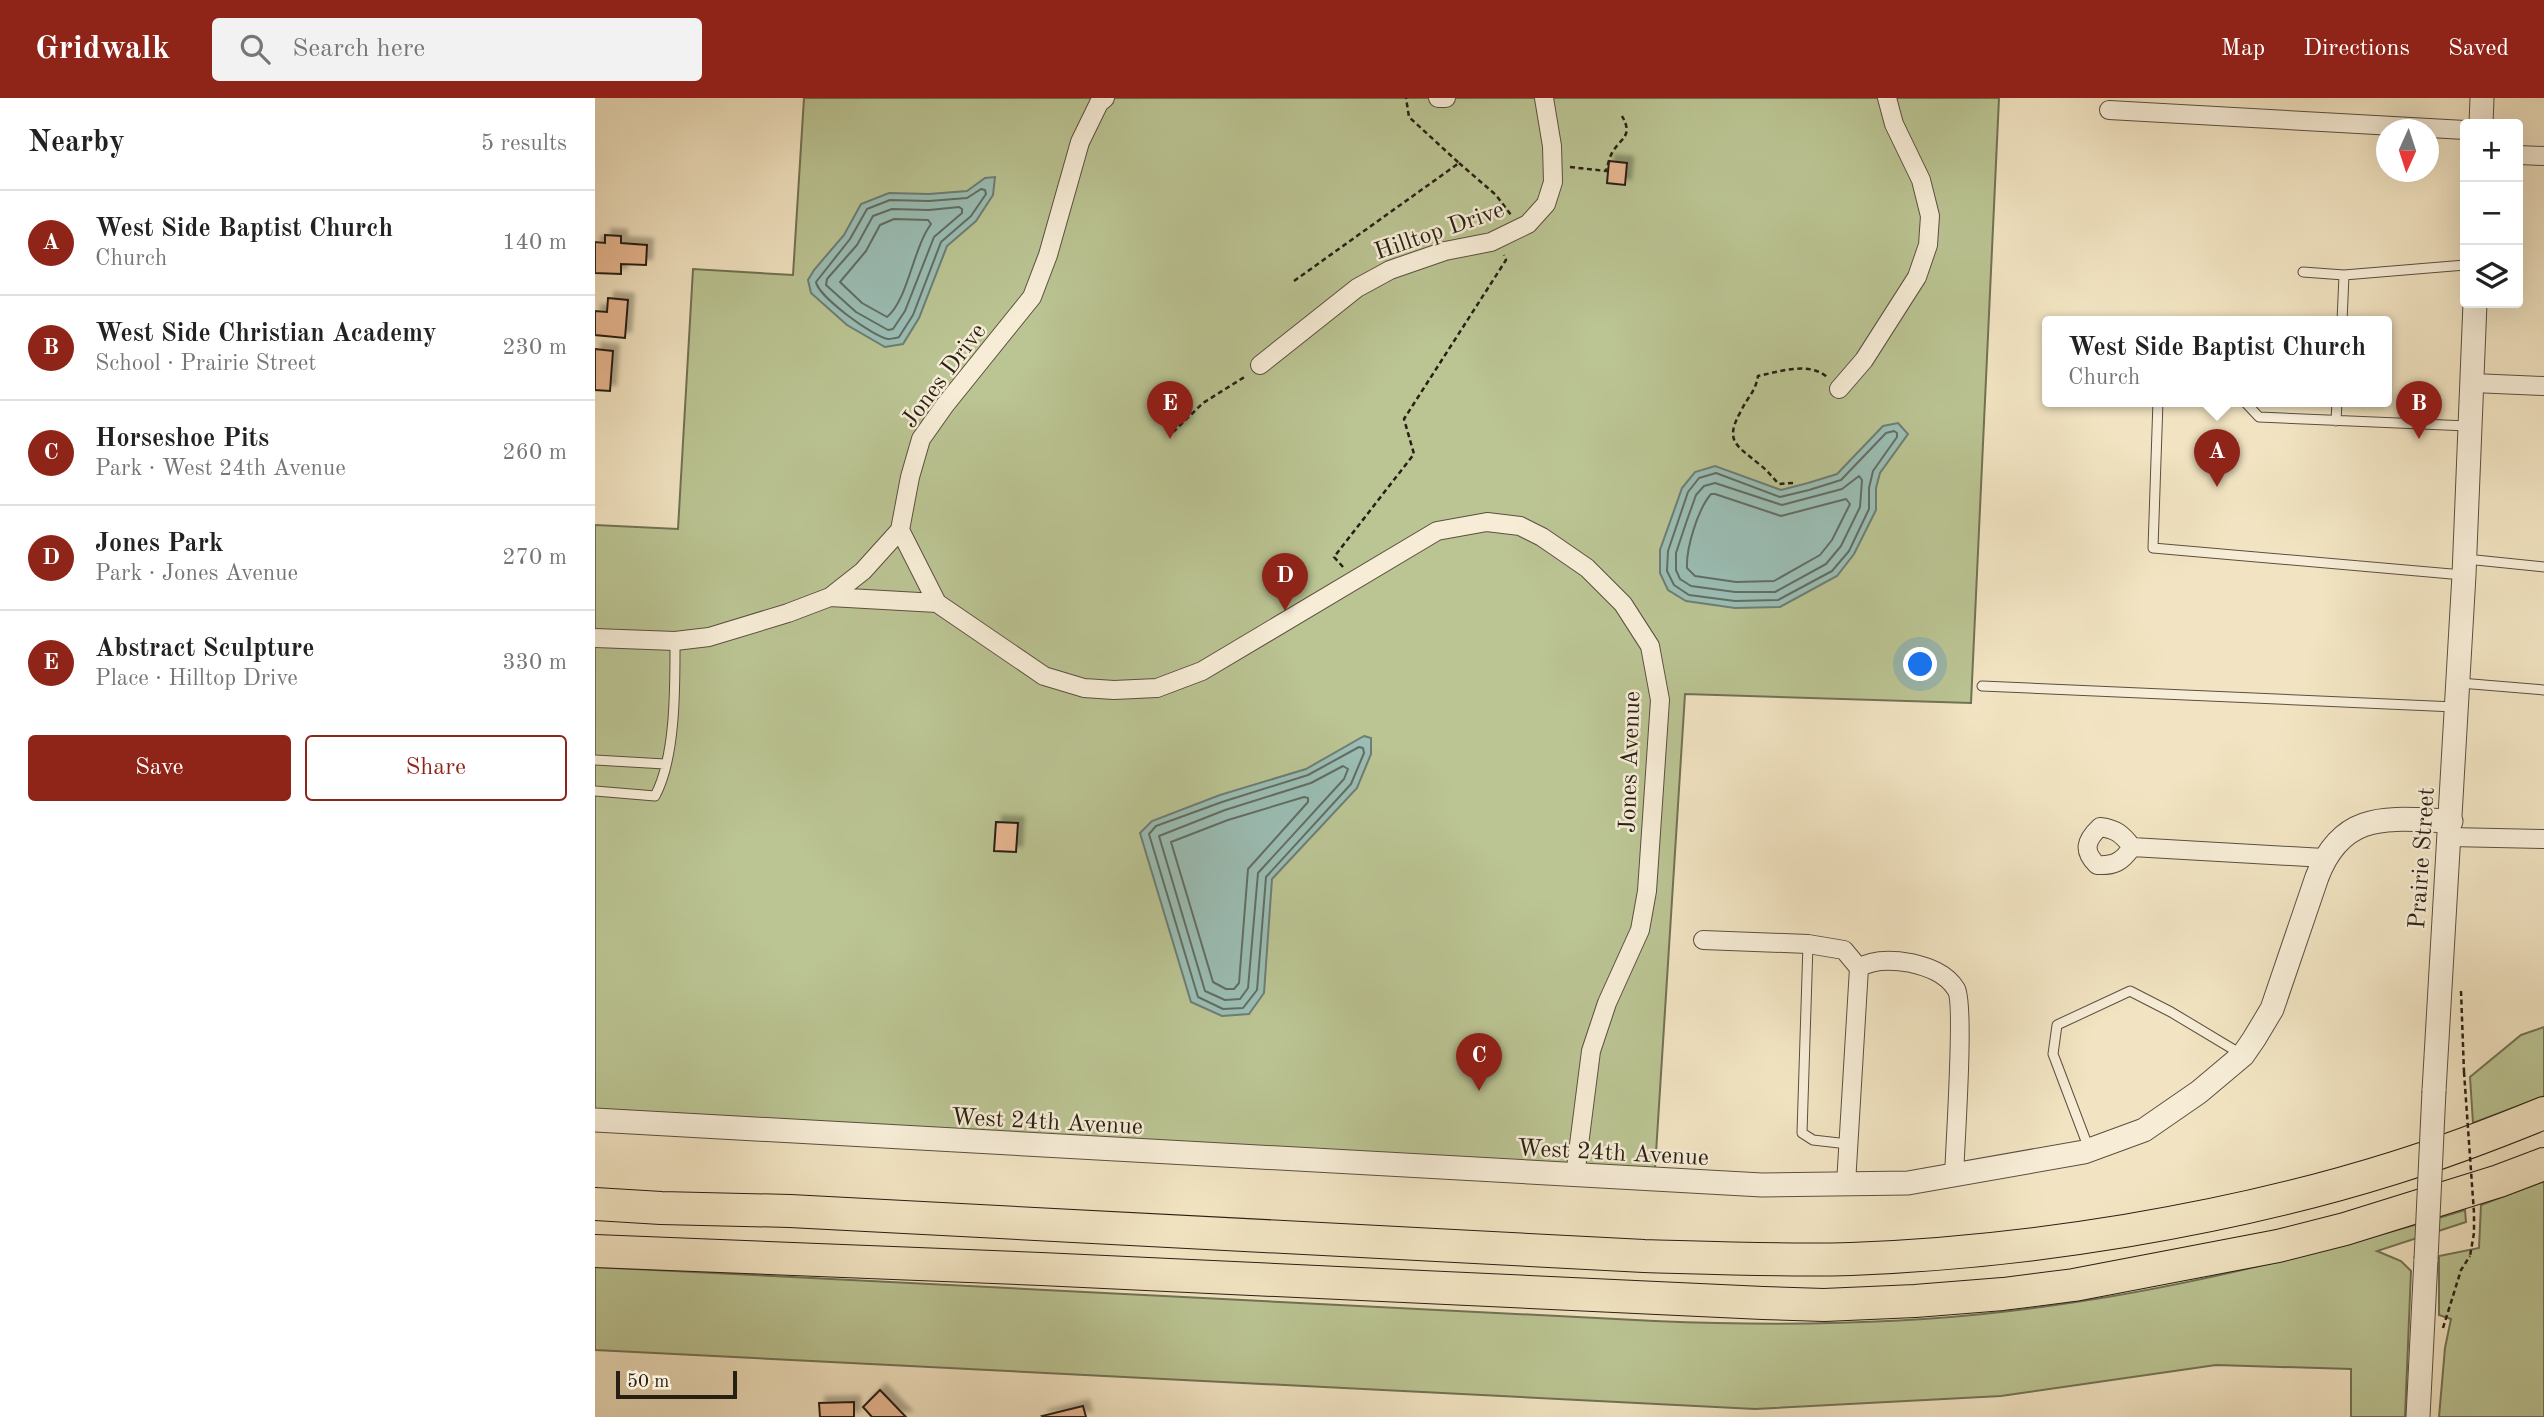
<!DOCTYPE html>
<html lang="en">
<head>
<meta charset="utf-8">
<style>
  :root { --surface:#fff; --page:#f2f2f2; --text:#222; --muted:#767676; --line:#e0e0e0; --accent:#8f2418 }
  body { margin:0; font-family:"Old Standard TT",serif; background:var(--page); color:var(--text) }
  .controls { position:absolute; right:21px; top:21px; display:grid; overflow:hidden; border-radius:7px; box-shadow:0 7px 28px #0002 }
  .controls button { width:63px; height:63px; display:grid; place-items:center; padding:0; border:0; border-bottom:2px solid var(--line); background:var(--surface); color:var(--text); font:35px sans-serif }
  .compass { position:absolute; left:1781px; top:21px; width:63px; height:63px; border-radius:50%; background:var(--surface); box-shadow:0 7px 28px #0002; rotate:183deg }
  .scale { position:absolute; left:21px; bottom:18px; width:121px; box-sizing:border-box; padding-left:7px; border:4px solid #271f14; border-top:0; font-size:19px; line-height:24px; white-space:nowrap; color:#271f14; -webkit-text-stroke:5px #f7edd7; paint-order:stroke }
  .you { position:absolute; left:1326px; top:567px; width:24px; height:24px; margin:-18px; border:5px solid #fff; border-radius:50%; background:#1a73e8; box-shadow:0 0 0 10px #1a73e833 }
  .badge { display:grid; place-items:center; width:46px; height:46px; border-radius:50%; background:var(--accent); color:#fff; font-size:23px; font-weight:700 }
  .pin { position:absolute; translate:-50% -58px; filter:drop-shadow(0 2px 4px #0008) }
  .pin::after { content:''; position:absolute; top:37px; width:24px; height:21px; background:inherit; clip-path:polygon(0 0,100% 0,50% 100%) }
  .popup { position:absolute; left:1447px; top:218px; width:350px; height:91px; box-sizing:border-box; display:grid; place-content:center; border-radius:7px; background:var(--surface); filter:drop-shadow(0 2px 5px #0005); font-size:23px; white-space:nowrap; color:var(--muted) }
  .popup b { font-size:26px; color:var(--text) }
  .popup::after { content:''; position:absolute; left:50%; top:100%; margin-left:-14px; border:14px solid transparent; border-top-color:var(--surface) }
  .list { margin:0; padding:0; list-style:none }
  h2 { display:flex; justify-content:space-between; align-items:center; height:91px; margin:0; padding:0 28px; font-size:30px }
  h2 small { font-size:23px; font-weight:400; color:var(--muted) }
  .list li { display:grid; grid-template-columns:46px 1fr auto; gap:21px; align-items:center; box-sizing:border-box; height:105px; padding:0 28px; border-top:2px solid var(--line) }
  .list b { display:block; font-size:26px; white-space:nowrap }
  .list p { margin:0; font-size:23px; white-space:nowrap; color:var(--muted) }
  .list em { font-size:23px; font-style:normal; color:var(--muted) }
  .actions { display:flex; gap:14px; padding:21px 28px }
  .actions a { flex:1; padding:16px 0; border:2px solid var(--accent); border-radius:7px; text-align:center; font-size:24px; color:var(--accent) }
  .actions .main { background:var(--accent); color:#fff }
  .icon { flex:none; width:38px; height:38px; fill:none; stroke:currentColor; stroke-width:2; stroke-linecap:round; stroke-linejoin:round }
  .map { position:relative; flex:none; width:1949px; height:1319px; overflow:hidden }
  header { display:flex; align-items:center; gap:42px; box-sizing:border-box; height:98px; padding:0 35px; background:var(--accent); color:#fff }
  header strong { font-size:33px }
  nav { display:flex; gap:38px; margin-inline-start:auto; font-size:24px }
  .search { width:490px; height:63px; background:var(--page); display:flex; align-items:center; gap:18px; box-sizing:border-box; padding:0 24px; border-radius:7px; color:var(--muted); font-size:26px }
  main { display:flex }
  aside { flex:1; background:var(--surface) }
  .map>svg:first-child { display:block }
  .green { fill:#bbc493; stroke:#717254; stroke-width:2 }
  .water { fill:#9bbeb5; stroke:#6d7e75; stroke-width:2 }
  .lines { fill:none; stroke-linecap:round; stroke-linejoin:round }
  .shore { stroke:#616e64; stroke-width:2 }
  .building { fill:#e9b892; stroke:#271f14; stroke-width:2; filter:url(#shadow) }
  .service-casing { stroke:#5a5040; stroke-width:11 }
  .minor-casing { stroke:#5a5040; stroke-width:20 }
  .tertiary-casing { stroke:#5a5040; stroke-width:25 }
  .motorway-casing { stroke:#271f14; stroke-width:34 }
  .path { stroke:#271f14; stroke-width:2.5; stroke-dasharray:5 3.5; stroke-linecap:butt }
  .service { stroke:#f7edd7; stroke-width:9 }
  .minor { stroke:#f7edd7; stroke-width:18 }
  .tertiary { stroke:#f7edd7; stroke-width:23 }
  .motorway { stroke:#f2e4c2; stroke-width:32 }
  .tertiary-bridge-casing { stroke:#5a5040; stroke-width:25; stroke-linecap:butt }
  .path-bridge { stroke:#271f14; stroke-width:2.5; stroke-dasharray:5 3.5; stroke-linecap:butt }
  .tertiary-bridge { stroke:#f7edd7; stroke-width:23 }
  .labels { text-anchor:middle; stroke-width:5; stroke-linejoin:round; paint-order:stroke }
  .street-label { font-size:24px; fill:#271f14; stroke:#f7edd7 }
</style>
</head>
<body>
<header>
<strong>Gridwalk</strong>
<div class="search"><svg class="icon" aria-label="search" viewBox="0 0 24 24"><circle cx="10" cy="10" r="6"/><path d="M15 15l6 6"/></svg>Search here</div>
<nav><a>Map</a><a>Directions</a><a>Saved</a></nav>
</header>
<main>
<aside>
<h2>Nearby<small>5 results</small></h2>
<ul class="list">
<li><span class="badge">A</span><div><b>West Side Baptist Church</b><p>Church</p></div><em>140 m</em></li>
<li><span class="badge">B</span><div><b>West Side Christian Academy</b><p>School · Prairie Street</p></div><em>230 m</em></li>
<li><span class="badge">C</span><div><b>Horseshoe Pits</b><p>Park · West 24th Avenue</p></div><em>260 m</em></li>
<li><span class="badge">D</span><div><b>Jones Park</b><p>Park · Jones Avenue</p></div><em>270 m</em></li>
<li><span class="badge">E</span><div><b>Abstract Sculpture</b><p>Place · Hilltop Drive</p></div><em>330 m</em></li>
</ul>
<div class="actions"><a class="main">Save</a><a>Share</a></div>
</aside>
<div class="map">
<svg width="1949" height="1319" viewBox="0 0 1949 1319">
  <defs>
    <filter id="shadow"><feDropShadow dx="6" dy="-6" stdDeviation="2" flood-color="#0004"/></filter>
  </defs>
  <rect width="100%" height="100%" fill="#f2e4c2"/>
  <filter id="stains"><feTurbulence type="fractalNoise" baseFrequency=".00286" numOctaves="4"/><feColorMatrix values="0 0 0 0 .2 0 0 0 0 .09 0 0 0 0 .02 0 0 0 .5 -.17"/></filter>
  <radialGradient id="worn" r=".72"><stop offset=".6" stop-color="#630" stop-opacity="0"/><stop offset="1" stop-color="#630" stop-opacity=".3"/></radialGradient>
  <path class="green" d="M 209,0 L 1404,0 L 1376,605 L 1090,596 L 1060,1071 L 0,1011 L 0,427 L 83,431 L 98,171 L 198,177 Z
    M 1949,929 L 1949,998 L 1878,1025 L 1875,979 L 1926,937 Z
    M 1949,1083 L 1949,1319 L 1844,1319 L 1850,1250 L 1856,1221 L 1844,1217 L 1844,1158 L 1884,1150 L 1886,1107 Z
    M 1870,1112 L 1871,1124 L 1782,1153 L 1806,1163 L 1816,1173 L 1810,1319 L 1756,1319 L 1756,1271 L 1621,1267 L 1406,1298 L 1160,1311 L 0,1252 L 0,1169 L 1060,1223 C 1178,1228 1298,1227 1415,1213 C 1570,1195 1721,1157 1870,1112 Z"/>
  <path class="water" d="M 400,79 L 398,97 L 381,123 L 352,148 L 324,220 L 308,246 L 290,249 L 252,227 L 216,195 L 213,182 L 219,172 L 249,137 L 266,106 L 294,95 L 334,96 L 372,93 L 390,80 Z
    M 1303,325 L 1313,336 L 1285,375 L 1281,390 L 1281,412 L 1259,456 L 1242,478 L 1185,509 L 1140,510 L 1091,503 L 1073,492 L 1065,475 L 1065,452 L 1087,390 L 1100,374 L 1120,368 L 1186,392 L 1213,385 L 1242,376 L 1288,328 Z
    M 769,638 L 776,640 L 776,656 L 762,690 L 677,781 L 669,895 L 654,916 L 627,918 L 596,904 L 545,735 L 557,723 L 625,697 L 711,671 Z"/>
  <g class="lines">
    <path class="shore" d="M 386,91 L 390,92 L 391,96 L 376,118 L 346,144 L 318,217 L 304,239 C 303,240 294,241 293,241 C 278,239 223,198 221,184 L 255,141 L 272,111 L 295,102 L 334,103 L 372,100 Z
      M 364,109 L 367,111 L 367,115 L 339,139 L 310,213 L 298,231 L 293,232 L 261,214 L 231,187 L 232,181 L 262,147 L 278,118 L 297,111 L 334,112 Z
      M 299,121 L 333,122 L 336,126 C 318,150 313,202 292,219 L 267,205 L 245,184 L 271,153 L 285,127 Z
      M 1299,333 L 1302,335 L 1302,339 L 1278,373 L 1274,390 L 1274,411 L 1254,453 L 1237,473 L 1183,502 L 1140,503 L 1094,497 L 1079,487 L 1072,473 L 1073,453 L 1093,394 L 1104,380 L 1121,375 L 1185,399 L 1214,392 L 1246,382 L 1291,335 Z
      M 1264,378 L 1267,382 L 1265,409 L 1246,448 L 1231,466 L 1180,494 L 1140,494 L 1096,488 L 1085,481 L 1081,472 L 1081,455 L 1091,425 L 1101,397 L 1109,388 L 1120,385 L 1187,407 L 1247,391 Z
      M 1116,396 L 1120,396 L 1186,418 L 1251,401 L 1255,406 L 1237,442 L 1225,457 L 1179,483 L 1141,484 L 1100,478 L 1092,470 C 1091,450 1103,411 1116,396 Z
      M 764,649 L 768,650 L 769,655 L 756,686 L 671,779 L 662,892 L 648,910 L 628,911 L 603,899 L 554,736 L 561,728 L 627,704 L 713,677 Z
      M 748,668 L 753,671 L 749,681 L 663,775 L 653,890 L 645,901 L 630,902 L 610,893 L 564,738 L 630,712 L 716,685 Z
      M 709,699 L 713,700 L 713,704 L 653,771 L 644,885 L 639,891 L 631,891 L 618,884 L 576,744 L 633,722 Z"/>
  </g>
  <path class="building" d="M 1014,63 L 1032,65 L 1030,87 L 1012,85 Z
    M 10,137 L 26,138 L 26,145 L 52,147 L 51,167 L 26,166 L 26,176 L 0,175 L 0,144 L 10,145 Z
    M 13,200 L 33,202 L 30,240 L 0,237 L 0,213 L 12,214 Z
    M 0,251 L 18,253 L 15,293 L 0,292 Z
    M 401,724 L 423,725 L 421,754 L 399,753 Z
    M 285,1292 L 311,1319 L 277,1319 L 268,1309 Z
    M 259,1304 L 259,1319 L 225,1319 L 224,1305 Z
    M 488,1308 L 491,1319 L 448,1319 L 447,1318 Z"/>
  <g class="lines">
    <defs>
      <path id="service" d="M 1708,174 L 1749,177 L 1870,167
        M 1747,223 L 1749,177
        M 1563,303 L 1558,450 L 1868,477
        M 1649,303 L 1664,319 L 1873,328
        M 1741,323 L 1742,303
        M 1871,461 L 1949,469
        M 1865,585 L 1949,592
        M 1387,588 L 1860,609
        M 0,662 L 70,666
        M 0,693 L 60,698 C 81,659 80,588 80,543
        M 1213,846 L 1207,1035 L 1218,1042 L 1253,1046
        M 1494,1051 L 1458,956 L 1462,927 L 1535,893 L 1576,914 L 1646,956"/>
      <path id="minor" d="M 843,0 L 851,0
        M 1514,12 L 1870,32
        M 1923,57 L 1949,58
        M 665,267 L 762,190 L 795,172 L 850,153 L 896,144 L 933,126 L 951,106 L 958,84 L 957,48 L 949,0
        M 1878,285 L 1949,288
        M 1244,291 L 1269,262 L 1322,179 L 1333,147 L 1335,118 L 1326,82 L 1299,26 L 1292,0
        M 305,432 L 342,505
        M 235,499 L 342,505 L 449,578 L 489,590 L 519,592 L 562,590 L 607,573 L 842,433 L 892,424 L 925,428 L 947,439 L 992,470 L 1028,506 L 1055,548 L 1065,602 L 1052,793 L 1045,832 L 1012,905 L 996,953 L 980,1078
        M 0,540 L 80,543 L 114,539 L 193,515 L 235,499 L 268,473 L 305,432 L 315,379 L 326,341 L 350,307 L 437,199 L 453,157 L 485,44 L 504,5 L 510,0
        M 1505,729 C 1521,731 1527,736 1537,749 C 1527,764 1519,768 1502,767 C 1488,753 1490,743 1505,729 Z
        M 1855,739 L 1949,741
        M 1537,749 L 1729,760
        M 1108,842 L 1213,846 L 1249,852 L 1264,870 L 1251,1086
        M 1264,870 C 1278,861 1299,862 1316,865 C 1333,869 1351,875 1361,891 C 1370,904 1360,1050 1359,1078"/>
      <path id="tertiary" d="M 1886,26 L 1887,0
        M 1839,993 L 1869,477 L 1880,205
        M 0,1022 L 1167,1087 L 1313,1085 L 1489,1054 L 1549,1032 L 1604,994 L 1648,957 L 1659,941 L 1677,911 L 1722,779 C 1748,711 1795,721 1856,723
        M 1823,1319 L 1831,1161"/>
      <path id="motorway" d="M 0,1106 L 66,1110 L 195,1113 L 1049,1158 C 1118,1160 1187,1163 1256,1161 C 1434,1154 1630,1123 1799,1070 C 1850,1054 1900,1035 1949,1015
        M 0,1153 L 446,1171 L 1168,1205 L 1229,1207 L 1320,1203 L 1408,1196 L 1479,1187 L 1683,1148 L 1750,1131 L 1904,1083 L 1949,1066"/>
    </defs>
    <use href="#service" class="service-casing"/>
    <use href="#minor" class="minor-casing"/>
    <use href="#tertiary" class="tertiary-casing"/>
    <use href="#motorway" class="motorway-casing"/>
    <path class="path" d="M 864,65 L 901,97 L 916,117
      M 975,69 L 1011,73 C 1013,67 1014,60 1017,55 C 1025,40 1039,39 1027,18
      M 699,183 L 864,65 L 814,19 L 811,0
      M 578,334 L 608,305 L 651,278
      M 1198,385 L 1184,386 C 1177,379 1172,372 1164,366 C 1141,347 1129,343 1146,313 C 1153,298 1160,295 1163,278 C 1183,274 1214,263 1232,279
      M 748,469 L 739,459 L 819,356 L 809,321 L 911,162 L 909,157
      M 1866,893 L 1869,974
      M 1848,1230 L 1866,1172 L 1875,1158"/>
    <use href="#service" class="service"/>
    <use href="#minor" class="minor"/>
    <use href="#tertiary" class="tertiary"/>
    <use href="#motorway" class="motorway"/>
    <defs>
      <path id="tertiary-bridge" d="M 1831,1161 L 1839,993"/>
    </defs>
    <use href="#tertiary-bridge" class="tertiary-bridge-casing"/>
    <path class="path-bridge" d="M 1869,974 L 1879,1115 L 1879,1135 L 1875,1158"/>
    <use href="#tertiary-bridge" class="tertiary-bridge"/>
  </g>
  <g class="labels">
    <g class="street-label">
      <text transform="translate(844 132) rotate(-19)" y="8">Hilltop Drive</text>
      <text transform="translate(348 277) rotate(-53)" y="8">Jones Drive</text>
      <text transform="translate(1034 664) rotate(-88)" y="8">Jones Avenue</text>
      <text transform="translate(1826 760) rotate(-86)" y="8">Prairie Street</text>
      <text transform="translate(452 1023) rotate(3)" y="8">West 24th Avenue</text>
      <text transform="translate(1018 1054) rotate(3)" y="8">West 24th Avenue</text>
    </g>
  </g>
  <rect width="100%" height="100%" filter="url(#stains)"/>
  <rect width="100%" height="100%" fill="url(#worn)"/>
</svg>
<div class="controls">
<button>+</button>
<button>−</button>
<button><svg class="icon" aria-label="layers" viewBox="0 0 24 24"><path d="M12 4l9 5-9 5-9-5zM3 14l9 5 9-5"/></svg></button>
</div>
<svg class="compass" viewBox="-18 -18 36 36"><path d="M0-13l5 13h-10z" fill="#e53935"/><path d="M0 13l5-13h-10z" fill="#767676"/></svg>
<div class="scale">50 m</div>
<div class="you"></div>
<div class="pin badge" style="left:1622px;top:389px">A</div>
<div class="popup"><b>West Side Baptist Church</b>Church</div>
<div class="pin badge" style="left:1824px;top:341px">B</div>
<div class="pin badge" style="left:884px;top:993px">C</div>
<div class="pin badge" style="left:690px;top:513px">D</div>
<div class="pin badge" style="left:575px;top:341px">E</div>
</div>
</main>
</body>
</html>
